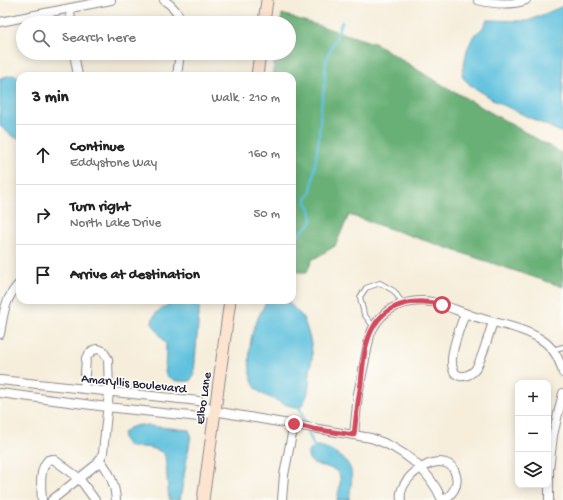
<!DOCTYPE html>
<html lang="en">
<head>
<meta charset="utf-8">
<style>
  :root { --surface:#fff; --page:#f2f2f2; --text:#222; --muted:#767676; --line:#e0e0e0 }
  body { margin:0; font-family:"Gochi Hand",sans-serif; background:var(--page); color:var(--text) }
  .controls { position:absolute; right:12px; bottom:12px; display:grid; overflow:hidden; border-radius:8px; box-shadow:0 2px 10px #0003 }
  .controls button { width:36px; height:36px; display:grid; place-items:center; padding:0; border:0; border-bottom:1px solid var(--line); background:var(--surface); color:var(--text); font:20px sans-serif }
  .stop { position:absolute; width:12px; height:12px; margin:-9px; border:3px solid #d1495b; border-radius:50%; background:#fff }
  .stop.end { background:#d1495b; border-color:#fff; box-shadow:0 1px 4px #0008 }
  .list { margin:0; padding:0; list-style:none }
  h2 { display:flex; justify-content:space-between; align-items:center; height:52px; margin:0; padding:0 16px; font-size:17px }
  h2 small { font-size:13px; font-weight:400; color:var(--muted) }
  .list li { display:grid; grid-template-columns:26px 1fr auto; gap:12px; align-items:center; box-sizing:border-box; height:60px; padding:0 16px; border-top:1px solid var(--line) }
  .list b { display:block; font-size:15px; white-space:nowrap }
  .list p { margin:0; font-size:13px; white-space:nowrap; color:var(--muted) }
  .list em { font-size:13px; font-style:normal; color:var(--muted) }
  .icon { flex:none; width:22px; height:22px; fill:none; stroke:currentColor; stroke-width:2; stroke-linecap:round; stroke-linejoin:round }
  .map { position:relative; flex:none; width:563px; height:500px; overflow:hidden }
  .search { position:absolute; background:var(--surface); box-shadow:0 2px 10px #0003; left:16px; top:16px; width:280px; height:44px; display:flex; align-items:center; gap:10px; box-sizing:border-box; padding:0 14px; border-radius:22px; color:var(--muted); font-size:15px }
  .panel { position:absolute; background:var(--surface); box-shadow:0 2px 10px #0003; left:16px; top:72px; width:280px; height:232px; border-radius:12px }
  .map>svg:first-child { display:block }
  .forest { fill:#69b077; stroke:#466959 }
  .water { fill:#5fc1dd; stroke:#40728c }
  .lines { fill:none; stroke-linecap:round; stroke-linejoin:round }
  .stream { stroke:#5fc1dd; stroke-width:2.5 }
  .lane-casing { stroke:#8c888b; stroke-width:6 }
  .street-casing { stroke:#8c888b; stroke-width:10 }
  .secondary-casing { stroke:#8c888b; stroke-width:13 }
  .lane { stroke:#fff; stroke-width:4 }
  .street { stroke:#fff; stroke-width:8 }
  .secondary { stroke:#fde4d1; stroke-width:11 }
  .route { stroke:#d1495b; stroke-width:5 }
  .labels { text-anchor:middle; stroke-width:3.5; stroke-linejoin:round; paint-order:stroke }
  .street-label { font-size:13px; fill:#22223b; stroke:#fdfcf7 }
</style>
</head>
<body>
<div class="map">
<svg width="563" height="500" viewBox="0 0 563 500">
  <rect width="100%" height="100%" fill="#fdfcf7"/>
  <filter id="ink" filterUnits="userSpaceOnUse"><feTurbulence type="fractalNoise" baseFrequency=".025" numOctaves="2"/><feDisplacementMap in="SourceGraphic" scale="8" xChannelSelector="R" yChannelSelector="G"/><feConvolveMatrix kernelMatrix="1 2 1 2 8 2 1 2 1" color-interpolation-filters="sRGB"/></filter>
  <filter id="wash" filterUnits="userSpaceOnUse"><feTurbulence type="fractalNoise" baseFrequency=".012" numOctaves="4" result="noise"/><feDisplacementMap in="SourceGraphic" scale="16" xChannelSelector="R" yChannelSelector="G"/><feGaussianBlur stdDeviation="0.9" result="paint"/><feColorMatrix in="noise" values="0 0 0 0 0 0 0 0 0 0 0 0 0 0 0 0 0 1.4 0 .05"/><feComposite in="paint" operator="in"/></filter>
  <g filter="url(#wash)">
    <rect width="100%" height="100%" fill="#f6eedb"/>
    <path class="forest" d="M 282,14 L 377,44 L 429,77 L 563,154 L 563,287 L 349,215 L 335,246 L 312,260 L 307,272 L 292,272 L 292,76 L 272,76 L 276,53 L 289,53 L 289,23 L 281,23 Z"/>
    <path class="water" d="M 563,6 L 563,133 L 526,116 L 495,101 L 469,84 L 464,79 L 462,74 L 467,50 L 474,35 L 482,29 L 487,20 L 528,21 Z
      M 12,75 L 20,77 L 20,139 L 12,136 L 0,126 L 0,78 Z
      M 177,300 L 200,300 L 194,374 L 190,381 C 181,382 173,381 166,376 L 165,371 L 166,344 L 152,323 C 153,310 167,306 177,300 Z
      M 267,300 L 287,300 C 291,307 299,311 303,318 C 307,327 311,341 312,351 C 313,357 311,364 310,370 C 309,383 310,397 300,407 C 291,408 282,403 274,399 C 268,397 260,394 256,388 C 246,377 249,341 254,328 C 257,318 263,309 267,300 Z
      M 140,425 L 189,430 L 191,435 L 180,500 L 169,500 L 165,455 C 156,446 142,447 130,447 C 115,435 126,427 140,425 Z
      M 316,446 C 327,445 350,460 351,471 C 353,480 350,491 349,500 L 337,500 C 338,493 341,484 340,478 C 338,461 306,472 308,452 Z"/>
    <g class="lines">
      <path class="stream" d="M 292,243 C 297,233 305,230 312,221 L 310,209 L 306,202 L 306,199 L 311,192 L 319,137 L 321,106 L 324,89 L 326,61 L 342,22
        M 299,406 L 314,447 L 317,449"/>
    </g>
  </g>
  <g filter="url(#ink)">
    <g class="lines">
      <defs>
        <path id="lane" d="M 373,326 L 364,314 L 360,297 L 366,288 L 380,283 L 394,291 L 403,304
          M 552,350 L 563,347"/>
        <path id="street" d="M 164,0 C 173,6 179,13 182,23
          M 478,0 C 494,4 510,6 526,0
          M 70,8 L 71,23
          M 0,22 L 111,0
          M 74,53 L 78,76
          M 177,76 L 180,53
          M 465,313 C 461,326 441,370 460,376 C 465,377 471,374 474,371 C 481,364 489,333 493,322
          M 0,334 C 3,315 5,297 20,283
          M 0,380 L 199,401 L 214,411 L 371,438 C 402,448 429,469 442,500
          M 0,393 L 107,407 L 199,417 L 214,411
          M 354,435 L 358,394 L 370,335 C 377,317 391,305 411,302 C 417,301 426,301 432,302 C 445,305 458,311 470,315 C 493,323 523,327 542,340 C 554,348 560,360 563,373
          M 100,460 C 110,472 115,484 116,500
          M 42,500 C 41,487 39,469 48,460 L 53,459 L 79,478 L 95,500
          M 52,500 L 97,464 L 103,453 L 109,392 L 108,359 L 103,351 L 98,349 L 93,350 L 89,354 L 86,358 L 84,389
          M 282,500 L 284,475 L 294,424
          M 401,500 C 396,474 450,444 456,476 C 459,486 452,494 445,500
          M 549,500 L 549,470 L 553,435 L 563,393"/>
        <path id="secondary" d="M 264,23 L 267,0
          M 257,76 L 260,53
          M 203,500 L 230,300"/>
      </defs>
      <use href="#lane" class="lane-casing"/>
      <use href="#street" class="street-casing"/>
      <use href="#secondary" class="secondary-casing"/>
      <use href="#lane" class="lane"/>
      <use href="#street" class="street"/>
      <use href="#secondary" class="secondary"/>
    </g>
  </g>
  <g class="lines" filter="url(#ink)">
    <path class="route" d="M 294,424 L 313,429 L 354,435 C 356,417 358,400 361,383 C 363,365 364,342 374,326 C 388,302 417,298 442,305"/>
  </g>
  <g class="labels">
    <g class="street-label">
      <text transform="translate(134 382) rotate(6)" y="5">Amaryllis Boulevard</text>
      <text transform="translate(202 398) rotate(-82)" y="5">Elbo Lane</text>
    </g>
  </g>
</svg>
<div class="controls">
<button>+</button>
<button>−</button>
<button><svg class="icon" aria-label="layers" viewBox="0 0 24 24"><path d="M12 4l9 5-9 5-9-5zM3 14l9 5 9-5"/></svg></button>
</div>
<div class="stop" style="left:442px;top:305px"></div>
<div class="stop end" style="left:294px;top:424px"></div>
<div class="search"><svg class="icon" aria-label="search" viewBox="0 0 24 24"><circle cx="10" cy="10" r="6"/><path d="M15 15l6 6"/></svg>Search here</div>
<section class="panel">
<h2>3 min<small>Walk · 210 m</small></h2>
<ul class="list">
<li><svg class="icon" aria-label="ahead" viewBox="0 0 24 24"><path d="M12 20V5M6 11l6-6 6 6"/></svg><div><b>Continue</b><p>Eddystone Way</p></div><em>160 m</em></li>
<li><svg class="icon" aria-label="right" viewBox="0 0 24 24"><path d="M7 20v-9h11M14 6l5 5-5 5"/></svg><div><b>Turn right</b><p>North Lake Drive</p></div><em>50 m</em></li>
<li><svg class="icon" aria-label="arrive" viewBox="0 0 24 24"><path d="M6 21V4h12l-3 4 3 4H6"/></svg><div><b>Arrive at destination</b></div></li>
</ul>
</section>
</div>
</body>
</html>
